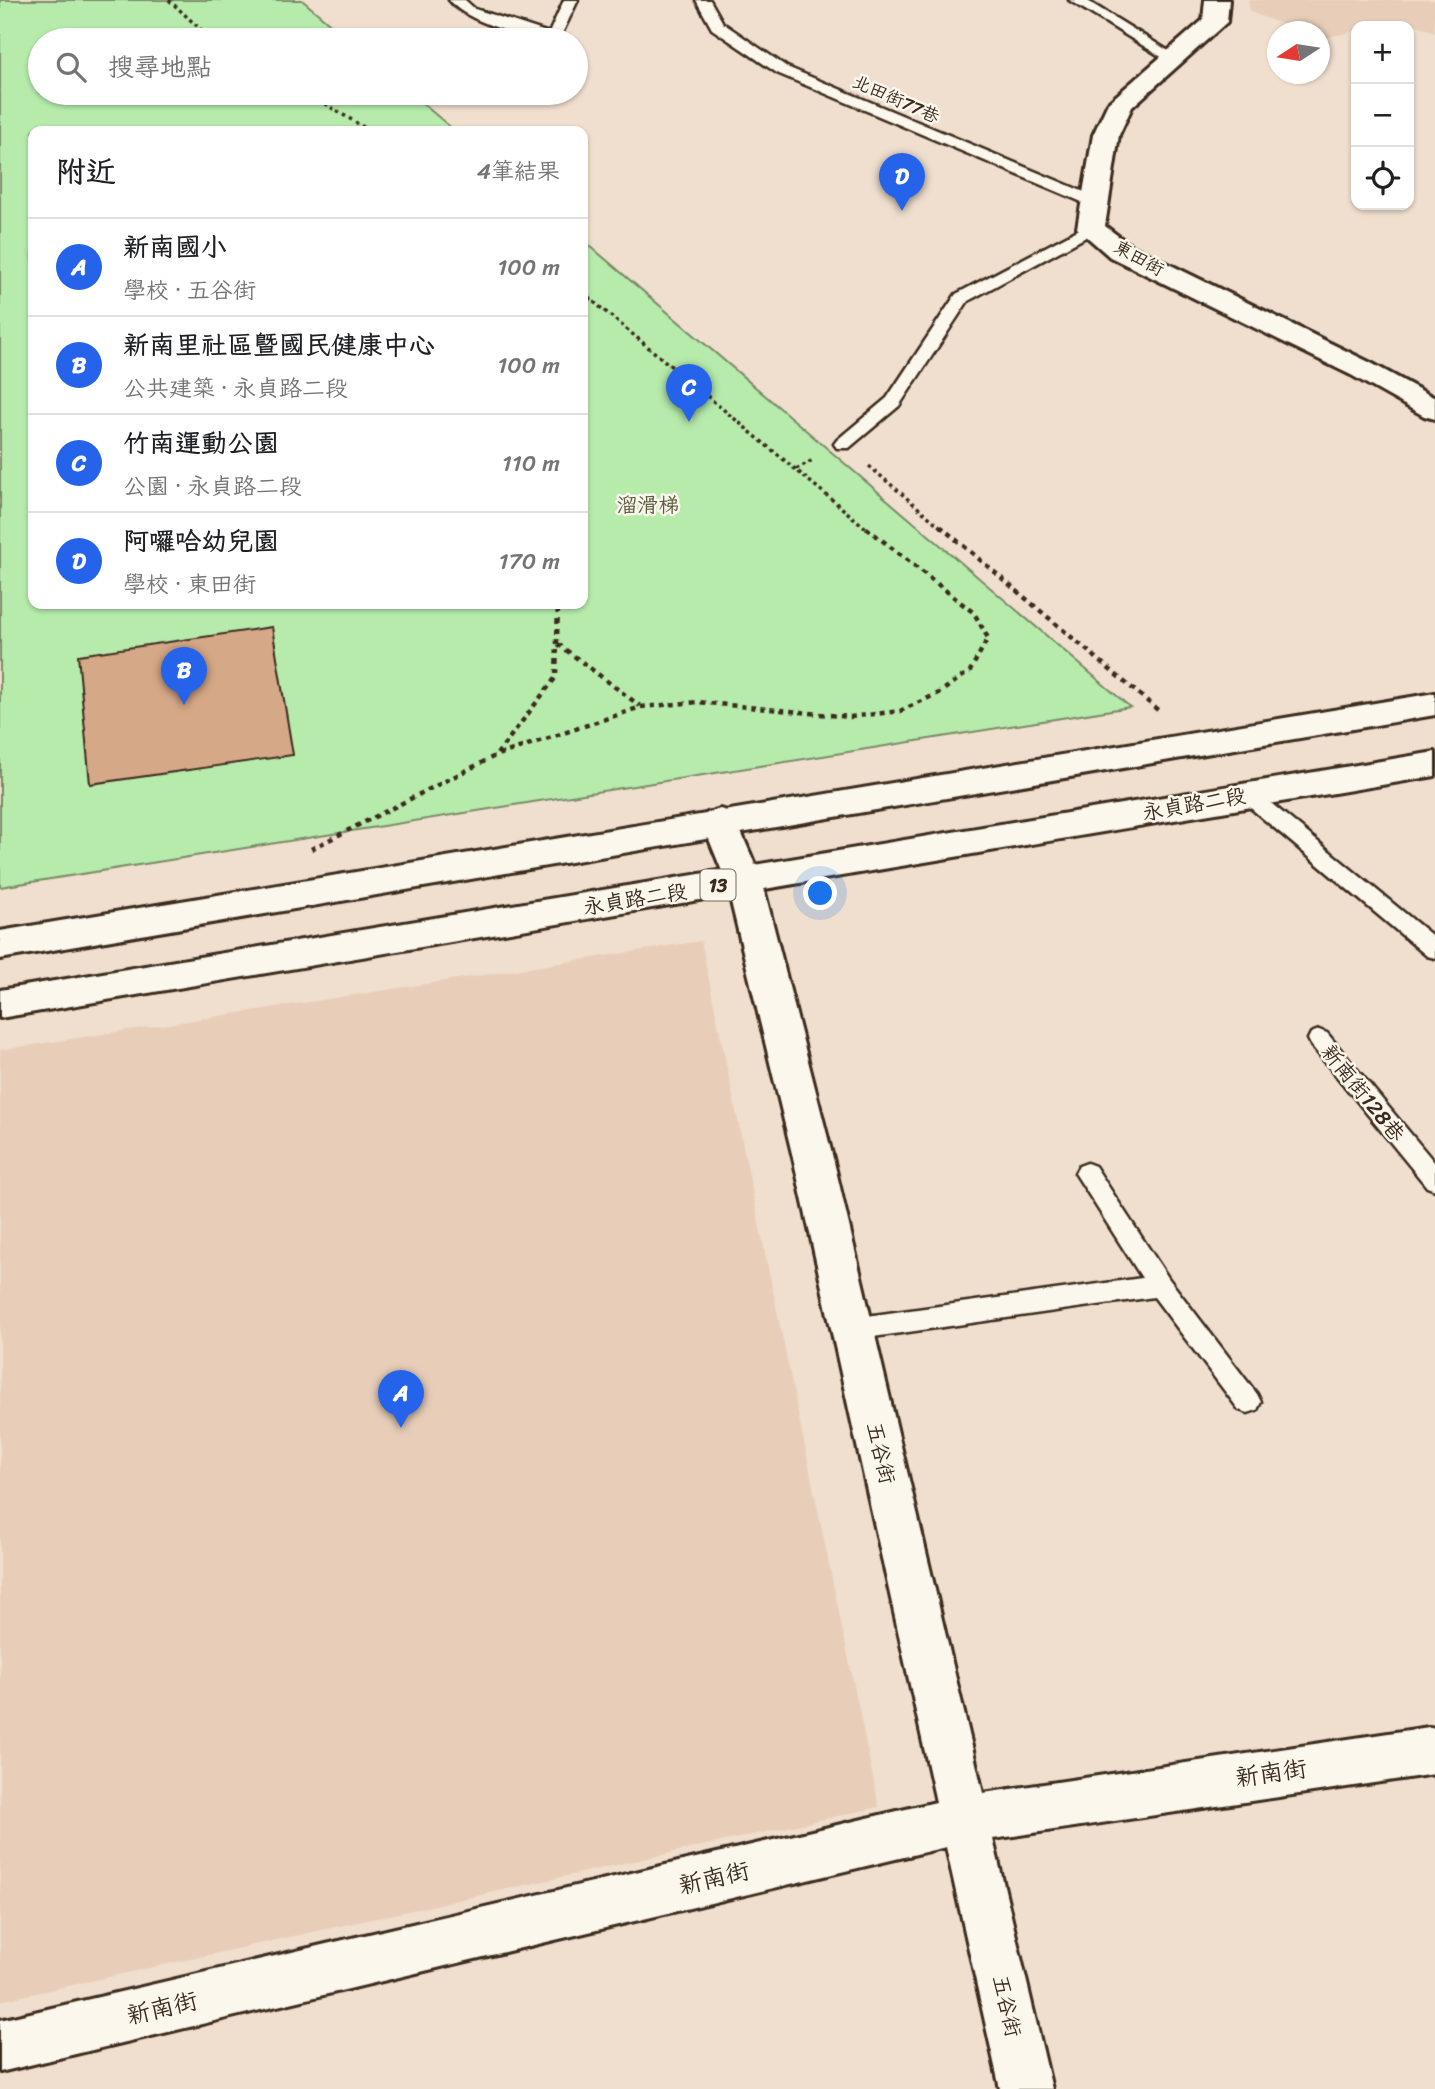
<!DOCTYPE html>
<html lang="zh-TW">
<head>
<meta charset="utf-8">
<style>
  :root { --surface:#fff; --page:#f6f6f6; --text:#202124; --muted:#757577; --line:#e0e0e0; --accent:#2563eb }
  body { margin:0; font-family:Sriracha,"LXGW WenKai TC",sans-serif; background:var(--page); color:var(--text) }
  .controls { position:absolute; right:21px; top:21px; display:grid; overflow:hidden; border-radius:14px; box-shadow:0 2px 5px #0004 }
  .controls button { width:63px; height:63px; display:grid; place-items:center; padding:0; border:0; border-bottom:2px solid var(--line); background:var(--surface); color:var(--text); font:35px sans-serif }
  .compass { position:absolute; left:1267px; top:21px; width:63px; height:63px; border-radius:50%; background:var(--surface); box-shadow:0 2px 5px #0004; rotate:258deg }
  .you { position:absolute; left:821px; top:894px; width:24px; height:24px; margin:-18px; border:5px solid #fff; border-radius:50%; background:#1a73e8; box-shadow:0 0 0 10px #1a73e833 }
  .badge { display:grid; place-items:center; width:46px; height:46px; border-radius:50%; background:var(--accent); color:#fff; font-size:23px; font-weight:700 }
  .pin { position:absolute; translate:-50% -58px; filter:drop-shadow(0 2px 4px #0008) }
  .pin::after { content:''; position:absolute; top:37px; width:24px; height:21px; background:inherit; clip-path:polygon(0 0,100% 0,50% 100%) }
  .list { margin:0; padding:0; list-style:none }
  h2 { display:flex; justify-content:space-between; align-items:center; height:91px; margin:0; padding:0 28px; font-size:30px }
  h2 small { font-size:23px; font-weight:400; color:var(--muted) }
  .list li { display:grid; grid-template-columns:46px 1fr auto; gap:21px; align-items:center; box-sizing:border-box; height:98px; padding:0 28px; border-top:2px solid var(--line) }
  .list b { display:block; font-size:26px; white-space:nowrap }
  .list p { margin:0; font-size:23px; white-space:nowrap; color:var(--muted) }
  .list em { font-size:23px; font-style:normal; color:var(--muted) }
  .icon { flex:none; width:38px; height:38px; fill:none; stroke:currentColor; stroke-width:2; stroke-linecap:round; stroke-linejoin:round }
  .map { position:relative; flex:none; width:1435px; height:2089px; overflow:hidden }
  .search { position:absolute; background:var(--surface); box-shadow:0 2px 5px #0004; left:28px; top:28px; width:560px; height:77px; display:flex; align-items:center; gap:18px; box-sizing:border-box; padding:0 24px; border-radius:38px; color:var(--muted); font-size:26px }
  .panel { position:absolute; background:var(--surface); box-shadow:0 2px 5px #0004; left:28px; top:126px; width:560px; height:483px; border-radius:14px }
  .map>svg:first-child { display:block }
  .built { fill:#e8ceb9 }
  .green { fill:#b6ebac; stroke:#788a65; stroke-width:2 }
  .building { fill:#d5a887; stroke:#3b2a1e; stroke-width:2 }
  .lines { fill:none; stroke-linecap:round; stroke-linejoin:round }
  .service-casing { stroke:#3b2a1e; stroke-width:5 }
  .minor-casing { stroke:#3b2a1e; stroke-width:6 }
  .primary-casing { stroke:#3b2a1e; stroke-width:6 }
  .path-far1 { stroke:#3b2a1e; stroke-width:3.5; stroke-dasharray:3.5 3.5; stroke-linecap:butt }
  .path { stroke:#3b2a1e; stroke-width:4.5; stroke-dasharray:5 5; stroke-linecap:butt }
  .service { fill:#fbf7ec; fill-rule:evenodd }
  .minor { fill:#fbf7ec; fill-rule:evenodd }
  .primary { fill:#fbf7ec; fill-rule:evenodd }
  .labels { text-anchor:middle; stroke-width:5; stroke-linejoin:round; paint-order:stroke }
  .far-street-label { font-size:18px; fill:#3b2a1e; stroke:#fbf7ec }
  .shield { fill:#fbf7ec; stroke:#75685c; stroke-width:2 }
  .shield-label { font-size:19px; font-weight:bold; fill:#3b2a1e }
  .park-label { font-size:21px; fill:#5a5a42; stroke:#fbf7ec }
  .street-label { font-size:21px; fill:#3b2a1e; stroke:#fbf7ec }
  .near-street-label { font-size:24px; fill:#3b2a1e; stroke:#fbf7ec }
</style>
</head>
<body>
<div class="map">
<svg width="1435" height="2089" viewBox="0 0 1435 2089">
  <rect width="100%" height="100%" fill="#f0dfce"/>
  <filter id="ink" filterUnits="userSpaceOnUse"><feTurbulence type="fractalNoise" baseFrequency=".0143" numOctaves="2"/><feDisplacementMap in="SourceGraphic" scale="14" xChannelSelector="R" yChannelSelector="G"/><feConvolveMatrix kernelMatrix="1 2 1 2 8 2 1 2 1" color-interpolation-filters="sRGB"/></filter>
  <g filter="url(#ink)">
    <path class="built" d="M 1248,0 L 1435,0 L 1435,33 L 1407,20 L 1378,26 L 1356,26 L 1356,31 L 1320,39 L 1320,32 L 1299,31 L 1250,12 Z
      M 701,941 L 879,1807 L 0,2001 L 0,1050 Z"/>
    <path class="green" d="M 0,0 L 302,0 L 349,40 L 40,40 L 40,93 L 410,93 L 455,131 L 33,131 L 33,604 L 583,604 L 583,240 L 1130,707 L 0,887 Z"/>
    <path class="building" d="M 272,627 L 293,755 L 90,784 L 78,655 Z"/>
    <g class="lines">
      <defs>
        <path id="service" d="M 449,0 L 465,0 L 475,9 L 549,33 L 564,0 L 578,0 L 559,40 C 531,40 467,23 449,0 Z
          M 696,0 L 710,0 L 723,23 L 787,67 L 1101,199 L 1103,202 L 1101,205 L 1089,205 L 777,73 L 712,29 Z
          M 1069,0 L 1086,0 L 1180,58 L 1173,62 L 1168,61 Z
          M 1091,223 L 1099,228 L 1097,231 L 968,301 L 899,406 L 849,448 L 837,448 L 834,444 L 837,440 L 887,398 L 956,294 Z
          M 1248,788 L 1255,790 L 1435,938 L 1435,958 L 1427,956 L 1241,800 L 1238,795 L 1241,790 Z
          M 1319,1030 L 1327,1033 L 1435,1163 L 1435,1190 L 1427,1187 L 1311,1045 L 1308,1039 L 1311,1033 Z
          M 1087,1163 L 1095,1166 L 1169,1279 L 1257,1394 L 1261,1402 L 1257,1410 L 1248,1413 L 1239,1410 L 1154,1297 L 852,1340 L 843,1336 L 839,1329 L 843,1322 L 852,1318 L 1142,1278 L 1075,1173 L 1079,1166 Z"/>
        <path id="minor" d="M 1205,0 L 1229,0 L 1227,22 L 1132,107 L 1119,135 L 1105,226 L 1130,245 L 1371,363 L 1435,398 L 1435,419 L 1424,416 L 1351,375 L 1110,257 L 1077,228 L 1093,135 L 1108,103 L 1203,20 Z
          M 720,809 L 733,813 L 762,881 L 835,1166 L 983,1793 L 1429,1727 L 1435,1728 L 1435,1774 L 993,1839 L 1052,2089 L 1000,2089 L 946,1847 L 0,2072 L 0,2020 L 936,1802 L 795,1166 L 726,881 L 702,822 L 707,813 Z"/>
        <path id="primary" d="M 1435,693 L 1435,715 L 0,959 L 0,931 Z
          M 1435,752 L 1435,776 L 0,1018 L 0,990 Z"/>
      </defs>
      <use href="#service" class="service-casing"/>
      <use href="#minor" class="minor-casing"/>
      <use href="#primary" class="primary-casing"/>
      <path class="path-far1" d="M 169,0 L 212,40
        M 307,93 L 370,131
        M 583,293 L 866,528
        M 869,466 L 942,528
        M 796,469 L 813,460"/>
      <path class="path" d="M 940,526 L 1159,711
        M 558,644 L 640,706
        M 497,754 L 556,677 L 558,604
        M 311,849 L 495,756 L 641,707 L 698,702 L 850,717 L 900,711 L 939,693 L 970,671 L 988,638 L 974,613 L 864,526"/>
      <use href="#service" class="service"/>
      <use href="#minor" class="minor"/>
      <use href="#primary" class="primary"/>
    </g>
  </g>
  <g class="labels">
    <g class="far-street-label">
      <text transform="translate(896 99) rotate(24)" y="6">北田街77巷</text>
      <text transform="translate(1139 258) rotate(29)" y="6">東田街</text>
    </g>
    <rect class="shield" x="700.5" y="869.5" width="35" height="31" rx="5"/>
    <g class="shield-label">
      <text x="718" y="892">13</text>
    </g>
    <g class="park-label">
      <text x="648" y="512">溜滑梯</text>
    </g>
    <g class="street-label">
      <text transform="translate(1194 804) rotate(-10)" y="7">永貞路二段</text>
      <text transform="translate(635 899) rotate(-9)" y="7">永貞路二段</text>
      <text transform="translate(1363 1093) rotate(51)" y="7">新南街128巷</text>
      <text transform="translate(881 1453) rotate(77)" y="7">五谷街</text>
      <text transform="translate(1007 2006) rotate(77)" y="7">五谷街</text>
    </g>
    <g class="near-street-label">
      <text transform="translate(1271 1773) rotate(-8)" y="8">新南街</text>
      <text transform="translate(714 1878) rotate(-13)" y="8">新南街</text>
      <text transform="translate(162 2008) rotate(-13)" y="8">新南街</text>
    </g>
  </g>
</svg>
<div class="controls">
<button>+</button>
<button>−</button>
<button><svg class="icon" aria-label="locate" viewBox="0 0 24 24"><circle cx="12" cy="12" r="6"/><path d="M12 2v4M12 18v4M2 12h4M18 12h4"/></svg></button>
</div>
<svg class="compass" viewBox="-18 -18 36 36"><path d="M0-13l5 13h-10z" fill="#e53935"/><path d="M0 13l5-13h-10z" fill="#757577"/></svg>
<div class="you"></div>
<div class="pin badge" style="left:401px;top:1428px">A</div>
<div class="pin badge" style="left:184px;top:705px">B</div>
<div class="pin badge" style="left:689px;top:422px">C</div>
<div class="pin badge" style="left:902px;top:211px">D</div>
<div class="search"><svg class="icon" aria-label="search" viewBox="0 0 24 24"><circle cx="10" cy="10" r="6"/><path d="M15 15l6 6"/></svg>搜尋地點</div>
<section class="panel">
<h2>附近<small>4筆結果</small></h2>
<ul class="list">
<li><span class="badge">A</span><div><b>新南國小</b><p>學校 · 五谷街</p></div><em>100 m</em></li>
<li><span class="badge">B</span><div><b>新南里社區暨國民健康中心</b><p>公共建築 · 永貞路二段</p></div><em>100 m</em></li>
<li><span class="badge">C</span><div><b>竹南運動公園</b><p>公園 · 永貞路二段</p></div><em>110 m</em></li>
<li><span class="badge">D</span><div><b>阿囉哈幼兒園</b><p>學校 · 東田街</p></div><em>170 m</em></li>
</ul>
</section>
</div>
</body>
</html>
